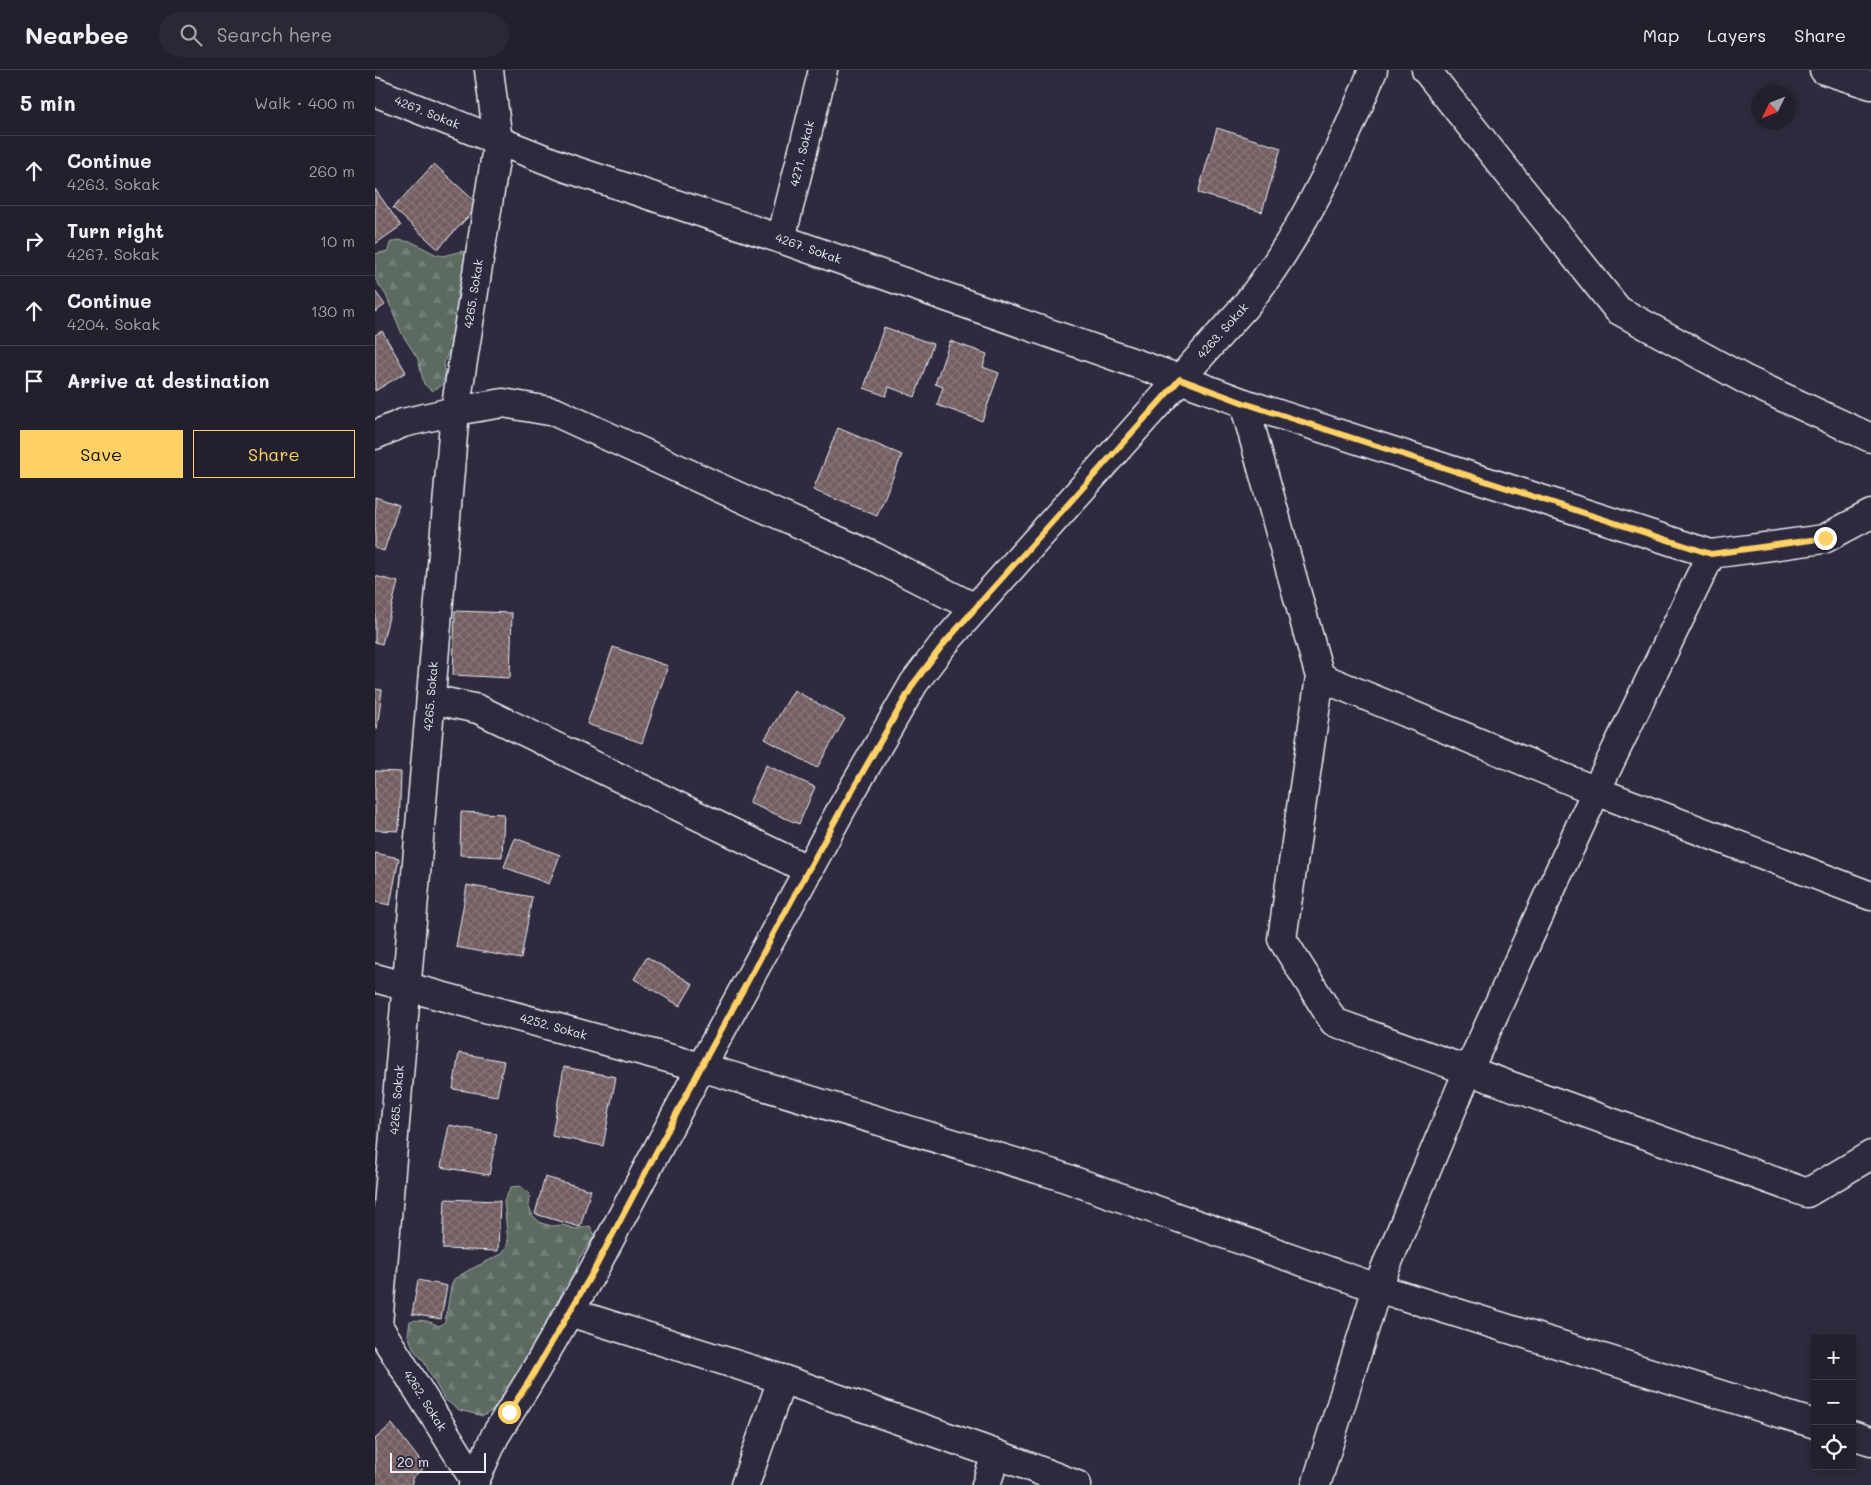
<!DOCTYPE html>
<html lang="en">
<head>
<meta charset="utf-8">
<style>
  :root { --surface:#23202e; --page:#2b2836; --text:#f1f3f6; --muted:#a3a3aa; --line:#403e4a; --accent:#ffd166 }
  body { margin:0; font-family:Mali,sans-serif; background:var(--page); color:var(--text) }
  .controls { position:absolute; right:15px; bottom:15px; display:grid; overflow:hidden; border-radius:0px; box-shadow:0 2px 12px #0003 }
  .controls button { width:45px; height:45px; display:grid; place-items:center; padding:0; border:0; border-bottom:1px solid var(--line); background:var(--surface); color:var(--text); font:25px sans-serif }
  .compass { position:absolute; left:1376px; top:15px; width:45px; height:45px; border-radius:50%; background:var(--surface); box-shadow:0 2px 12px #0003; rotate:227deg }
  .scale { position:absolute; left:15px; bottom:12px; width:96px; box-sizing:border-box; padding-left:5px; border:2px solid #e8f1f8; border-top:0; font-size:14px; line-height:18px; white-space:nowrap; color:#e8f1f8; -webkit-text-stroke:4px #2f2a3d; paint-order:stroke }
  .stop { position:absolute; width:15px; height:15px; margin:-11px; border:4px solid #ffd166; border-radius:50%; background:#fff }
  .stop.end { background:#ffd166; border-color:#fff; box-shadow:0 1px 5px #0008 }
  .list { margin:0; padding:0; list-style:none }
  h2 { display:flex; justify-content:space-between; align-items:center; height:65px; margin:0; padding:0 20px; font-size:21px }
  h2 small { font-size:16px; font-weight:400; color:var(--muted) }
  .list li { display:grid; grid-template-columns:32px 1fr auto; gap:15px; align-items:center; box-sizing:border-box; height:70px; padding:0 20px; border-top:1px solid var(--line) }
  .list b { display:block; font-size:19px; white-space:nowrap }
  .list p { margin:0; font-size:16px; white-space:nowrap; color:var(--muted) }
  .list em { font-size:16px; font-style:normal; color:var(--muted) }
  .actions { display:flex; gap:10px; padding:15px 20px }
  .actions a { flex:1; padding:11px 0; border:1px solid var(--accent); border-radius:0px; text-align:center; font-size:18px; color:var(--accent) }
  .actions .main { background:var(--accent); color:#111 }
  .icon { flex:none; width:28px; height:28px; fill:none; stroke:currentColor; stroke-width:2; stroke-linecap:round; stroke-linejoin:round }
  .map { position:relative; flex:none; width:1496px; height:1415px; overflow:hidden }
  header { display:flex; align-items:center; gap:30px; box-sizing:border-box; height:70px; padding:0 25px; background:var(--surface); border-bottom:1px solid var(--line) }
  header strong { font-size:24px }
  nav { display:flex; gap:28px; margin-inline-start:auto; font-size:18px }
  .search { width:350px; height:45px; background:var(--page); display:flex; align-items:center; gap:12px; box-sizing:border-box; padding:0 18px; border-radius:28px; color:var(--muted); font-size:19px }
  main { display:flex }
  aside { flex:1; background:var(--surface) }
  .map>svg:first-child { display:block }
  .forest { fill:url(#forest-firs); stroke:#a2aeac }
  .building { fill:url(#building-cross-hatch); stroke:#e8f1f8 }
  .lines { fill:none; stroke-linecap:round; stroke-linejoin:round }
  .minor-casing { stroke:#e8f1f8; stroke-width:31 }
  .tertiary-casing { stroke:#e8f1f8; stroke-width:31 }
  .minor { stroke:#2f2a3d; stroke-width:28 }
  .tertiary { stroke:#2f2a3d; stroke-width:28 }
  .route { stroke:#ffd166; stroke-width:6 }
  .labels { text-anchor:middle; stroke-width:4.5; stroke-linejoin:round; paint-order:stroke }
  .street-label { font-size:12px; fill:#e8f1f8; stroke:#2f2a3d }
</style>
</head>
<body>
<header>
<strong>Nearbee</strong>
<div class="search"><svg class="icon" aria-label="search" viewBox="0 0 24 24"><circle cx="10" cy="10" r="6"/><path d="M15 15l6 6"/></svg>Search here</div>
<nav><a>Map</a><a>Layers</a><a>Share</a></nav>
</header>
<main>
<aside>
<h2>5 min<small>Walk · 400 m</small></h2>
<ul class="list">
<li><svg class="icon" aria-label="ahead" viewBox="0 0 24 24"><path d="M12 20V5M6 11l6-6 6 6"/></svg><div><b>Continue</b><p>4263. Sokak</p></div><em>260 m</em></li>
<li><svg class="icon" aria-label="right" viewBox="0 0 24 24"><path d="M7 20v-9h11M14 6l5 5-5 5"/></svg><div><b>Turn right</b><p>4267. Sokak</p></div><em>10 m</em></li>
<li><svg class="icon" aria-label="ahead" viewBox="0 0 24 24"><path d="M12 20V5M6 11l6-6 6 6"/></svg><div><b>Continue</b><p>4204. Sokak</p></div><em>130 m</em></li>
<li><svg class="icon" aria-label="arrive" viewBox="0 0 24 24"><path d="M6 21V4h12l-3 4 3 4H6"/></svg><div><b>Arrive at destination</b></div></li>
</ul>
<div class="actions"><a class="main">Save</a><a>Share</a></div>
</aside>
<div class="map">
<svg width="1496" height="1415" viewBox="0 0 1496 1415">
  <defs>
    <pattern id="forest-firs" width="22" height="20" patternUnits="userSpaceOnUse" patternTransform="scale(1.25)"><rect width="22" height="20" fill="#5b6a61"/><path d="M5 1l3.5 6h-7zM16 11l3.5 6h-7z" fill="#738078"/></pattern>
    <pattern id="building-cross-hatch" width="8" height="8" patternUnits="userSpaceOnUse" patternTransform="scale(1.25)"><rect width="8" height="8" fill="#735d60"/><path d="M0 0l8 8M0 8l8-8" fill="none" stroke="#877578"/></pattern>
  </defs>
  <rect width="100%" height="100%" fill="#2f2a3d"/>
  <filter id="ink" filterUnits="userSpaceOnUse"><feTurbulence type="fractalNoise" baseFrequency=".02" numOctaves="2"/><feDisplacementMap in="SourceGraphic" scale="10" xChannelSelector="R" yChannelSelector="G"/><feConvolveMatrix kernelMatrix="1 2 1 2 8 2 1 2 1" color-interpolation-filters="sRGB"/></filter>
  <g filter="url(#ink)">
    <path class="forest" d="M 22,170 L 37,172 L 60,184 L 68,186 L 87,181 L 93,183 L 93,207 L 85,214 L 82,225 L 85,240 L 78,271 L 69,293 L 70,304 L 67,315 L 57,321 L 49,314 L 43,289 L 27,264 L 11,225 L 0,209 L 0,184 L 13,181 L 15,173 Z
      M 145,1116 L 155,1124 L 153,1135 L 158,1146 L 166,1153 L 177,1156 L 188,1155 L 201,1159 L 215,1156 L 220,1165 L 204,1189 L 199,1207 L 190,1215 L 179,1241 L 160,1274 L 156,1287 L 129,1330 L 120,1339 L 108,1346 L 84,1340 L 69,1329 L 48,1290 L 39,1280 L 33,1265 L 35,1251 C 47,1249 54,1251 64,1256 L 70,1252 L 76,1217 L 79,1209 L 94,1200 L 127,1184 L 133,1173 L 129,1131 L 136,1117 Z"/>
    <path class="building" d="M 842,58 L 906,78 L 887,142 L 823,123 Z
      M 59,94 L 104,135 L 63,179 L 18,138 Z
      M 0,119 L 26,156 L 0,174 Z
      M 0,221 L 10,235 L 0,242 Z
      M 509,257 L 558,274 L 540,327 L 514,317 L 511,326 L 489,318 Z
      M 7,261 L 31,302 L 0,321 L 0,265 Z
      M 575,271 L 612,284 L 608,297 L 624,303 L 607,351 L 562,335 L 568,317 L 560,314 Z
      M 463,358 L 527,385 L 502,446 L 438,420 Z
      M 0,427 L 24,435 L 9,481 L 0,478 Z
      M 0,506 L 23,512 L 7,574 L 0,572 Z
      M 80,541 L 137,543 L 135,608 L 78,605 Z
      M 238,577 L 293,596 L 267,673 L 212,654 Z
      M 0,619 L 7,620 L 2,659 L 0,658 Z
      M 419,620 L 470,649 L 442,698 L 390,669 Z
      M 391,695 L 440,717 L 424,754 L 374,733 Z
      M 0,701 L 26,702 L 24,761 L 0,760 Z
      M 86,742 L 129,744 L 127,787 L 85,785 Z
      M 140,768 L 185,785 L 174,814 L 129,797 Z
      M 0,783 L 24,788 L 15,835 L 0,832 Z
      M 92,815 L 157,827 L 146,889 L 81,877 Z
      M 272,887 L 318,914 L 305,936 L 259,909 Z
      M 84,983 L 129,991 L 122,1026 L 78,1019 Z
      M 189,997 L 241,1007 L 228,1076 L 177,1066 Z
      M 74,1055 L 122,1064 L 114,1105 L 66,1097 Z
      M 170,1107 L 216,1120 L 205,1157 L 160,1144 Z
      M 70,1129 L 125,1131 L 123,1181 L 68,1179 Z
      M 43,1210 L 72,1216 L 66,1249 L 37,1244 Z
      M 17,1354 L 50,1397 L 37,1408 L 37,1415 L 0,1415 L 0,1369 Z"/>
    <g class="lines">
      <defs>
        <g id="minor">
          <path d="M 1051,0 L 1243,240 L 1371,310 L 1496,368"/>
          <path d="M 1449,0 L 1496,15"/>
          <path id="s1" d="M 406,169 L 448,0"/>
          <path d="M 869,333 L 945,607 L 907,869 L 959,952 L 1432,1123 L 1496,1085"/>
          <path d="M 0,365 L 28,353 L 80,341 L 128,333 L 180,342 L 384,436 L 498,486 L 600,538"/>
          <path d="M 945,607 L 1221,721 L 1496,826"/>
          <path d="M 56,629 L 103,639 L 434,800"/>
          <path id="s2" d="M 0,908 L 326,997 L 682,1105 L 1002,1218 L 1440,1354"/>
          <path d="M 194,1242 L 407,1309 L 621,1384 L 702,1415"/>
          <path id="s3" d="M 3,1255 L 80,341 L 123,71 L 114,0"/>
          <path d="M 1477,1365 L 1496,1371"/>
          <path d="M 370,1415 L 407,1309"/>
          <path d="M 611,1415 L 621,1384"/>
          <path d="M 941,1415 L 1002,1218 L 1093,1001 L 1221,721 L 1336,484"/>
        </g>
        <g id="tertiary">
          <path id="s4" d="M 0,22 L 192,98 L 406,169 L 805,309 L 869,333 L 1336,484 L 1449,469 L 1496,444"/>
          <path id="s5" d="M 0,1251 L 100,1411"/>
          <path id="s6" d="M 98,1415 L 120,1366 L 153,1313 L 217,1203 L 316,1016 L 467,738 L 539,613 L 567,576 L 611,526 L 871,235 C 926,166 966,81 998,0"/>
        </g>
      </defs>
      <use href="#minor" class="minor-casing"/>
      <use href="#tertiary" class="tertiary-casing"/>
      <use href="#minor" class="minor"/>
      <use href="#tertiary" class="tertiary"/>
    </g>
  </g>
  <g class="lines" filter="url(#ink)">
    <path class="route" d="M 134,1342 L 153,1313 L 218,1202 L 326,997 L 467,738 L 539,613 L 567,576 L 611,526 L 805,309 L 869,333 L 1336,484 L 1450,468"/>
  </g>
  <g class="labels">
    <g class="street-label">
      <text dy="4" stroke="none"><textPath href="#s4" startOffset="56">4267. Sokak</textPath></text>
      <text dy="4" stroke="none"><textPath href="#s1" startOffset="88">4271. Sokak</textPath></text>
      <text dy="4" stroke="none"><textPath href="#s4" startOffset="461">4267. Sokak</textPath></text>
      <text dy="4" stroke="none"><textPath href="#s3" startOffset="1036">4265. Sokak</textPath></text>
      <text dy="4" stroke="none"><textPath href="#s6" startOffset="1384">4263. Sokak</textPath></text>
      <text dy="4" stroke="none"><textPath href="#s3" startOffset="631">4265. Sokak</textPath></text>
      <text dy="4" stroke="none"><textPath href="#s2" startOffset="185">4252. Sokak</textPath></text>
      <text dy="4" stroke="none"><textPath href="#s3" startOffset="226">4265. Sokak</textPath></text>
      <text dy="4" stroke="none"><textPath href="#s5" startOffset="94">4262. Sokak</textPath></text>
    </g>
  </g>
</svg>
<div class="controls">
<button>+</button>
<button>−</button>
<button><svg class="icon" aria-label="locate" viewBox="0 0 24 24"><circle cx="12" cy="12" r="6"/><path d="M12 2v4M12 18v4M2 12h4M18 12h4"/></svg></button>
</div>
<svg class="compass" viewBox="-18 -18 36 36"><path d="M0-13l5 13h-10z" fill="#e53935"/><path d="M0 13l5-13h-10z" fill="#a3a3aa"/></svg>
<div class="scale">20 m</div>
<div class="stop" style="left:134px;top:1342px"></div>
<div class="stop end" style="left:1450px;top:468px"></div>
</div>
</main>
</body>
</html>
